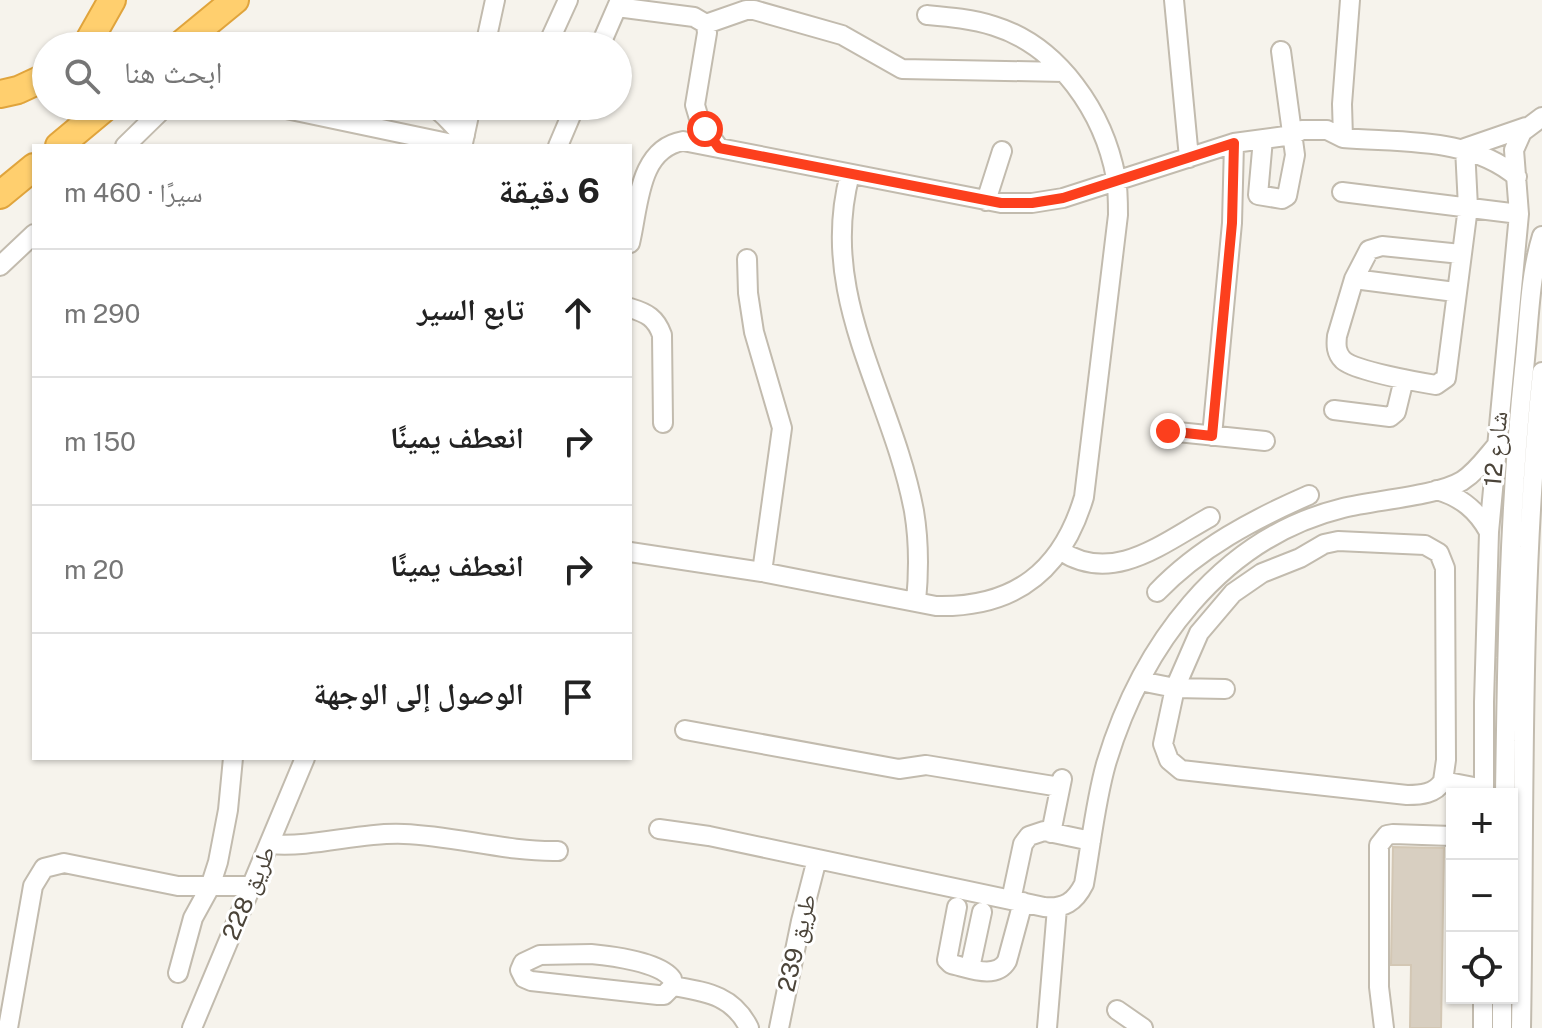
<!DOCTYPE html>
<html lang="ar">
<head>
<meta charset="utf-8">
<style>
  :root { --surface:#fff; --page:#f6f6f6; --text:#222; --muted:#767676; --line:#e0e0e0 }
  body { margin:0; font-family:"Public Sans","Noto Naskh Arabic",sans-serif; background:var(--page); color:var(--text); direction:rtl }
  .controls { position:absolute; right:24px; bottom:24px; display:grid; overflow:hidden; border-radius:0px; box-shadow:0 2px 6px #0004 }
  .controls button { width:72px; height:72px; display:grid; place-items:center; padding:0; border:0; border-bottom:2px solid var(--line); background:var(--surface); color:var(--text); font:40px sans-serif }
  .stop { position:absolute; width:24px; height:24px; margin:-18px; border:6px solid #fc3f1d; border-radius:50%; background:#fff }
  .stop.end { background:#fc3f1d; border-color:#fff; box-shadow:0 2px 8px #0008 }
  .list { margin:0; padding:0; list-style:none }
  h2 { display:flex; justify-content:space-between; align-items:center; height:104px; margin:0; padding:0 32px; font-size:34px }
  h2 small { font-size:26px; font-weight:400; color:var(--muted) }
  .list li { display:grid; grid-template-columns:52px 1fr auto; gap:24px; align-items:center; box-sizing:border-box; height:128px; padding:0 32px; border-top:2px solid var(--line) }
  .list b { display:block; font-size:30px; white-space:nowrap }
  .list em { font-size:26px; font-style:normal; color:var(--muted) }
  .icon { flex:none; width:44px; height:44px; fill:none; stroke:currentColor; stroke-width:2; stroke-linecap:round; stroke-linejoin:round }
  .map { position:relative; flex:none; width:1542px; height:1028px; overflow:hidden; direction:ltr }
  .search { position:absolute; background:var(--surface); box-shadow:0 2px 6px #0004; left:32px; top:32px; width:600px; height:88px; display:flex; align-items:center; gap:20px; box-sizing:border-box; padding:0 28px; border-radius:44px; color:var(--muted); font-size:30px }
  .panel { position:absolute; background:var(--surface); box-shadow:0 2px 6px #0004; left:32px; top:144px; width:600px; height:616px; border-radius:0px; direction:rtl }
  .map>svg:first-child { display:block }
  .building { fill:#d8cfc1; stroke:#d3c7b4; stroke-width:2 }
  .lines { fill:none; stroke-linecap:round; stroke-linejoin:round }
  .minor-casing { stroke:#c2bbae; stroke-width:22 }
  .highway-casing { stroke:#e0a43c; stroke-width:30 }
  .minor { stroke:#fff; stroke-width:18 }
  .highway { stroke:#ffcf6e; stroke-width:26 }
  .route { stroke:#fc3f1d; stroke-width:10 }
  .labels { text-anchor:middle; stroke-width:6; stroke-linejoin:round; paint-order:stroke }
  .street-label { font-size:24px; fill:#4b4439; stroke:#fff }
</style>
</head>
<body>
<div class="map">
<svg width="1542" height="1028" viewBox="0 0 1542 1028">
  <rect width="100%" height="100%" fill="#f6f3ec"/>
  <path class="building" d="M 1393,847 L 1444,848 L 1441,1028 L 1410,1028 L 1411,965 L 1391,965 Z"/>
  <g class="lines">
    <defs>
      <path id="minor" d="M 1174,0 L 1189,158
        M 617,7 L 694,17 L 706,24 L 707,33 L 695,105 L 700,122 L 719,148
        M 706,24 L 746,10 L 754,10 L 842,35 L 902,69 L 1064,72
        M 485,46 L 495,0
        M 547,46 L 568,0
        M 600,46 L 620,0
        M 272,106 L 462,146
        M 430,106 C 446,112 451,127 465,135
        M 1343,138 L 1342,104 L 1350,0
        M 1263,139 L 1258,195 L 1282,199 L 1287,196 L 1295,155 L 1281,51
        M 463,143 L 471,106
        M 125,146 L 166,106
        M 558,146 L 575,106
        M 1465,148 L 1526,127
        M 850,174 C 817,297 892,394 914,511 C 919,541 919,571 916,602
        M 1342,192 L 1519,214
        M 986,201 L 1002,151
        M 630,243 C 639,206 638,149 683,141 L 1001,203 L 1032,203 L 1063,198 L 1234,143 L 1293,135 L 1302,130 L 1327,130 L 1343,138 C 1401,143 1471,137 1517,177
        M 1461,254 L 1382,246 L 1369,250 L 1354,279 L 1337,336 C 1336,345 1336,353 1343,360 C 1355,371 1418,382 1436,385 L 1446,378 L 1468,207 L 1465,148
        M 747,259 L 748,293 L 754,332 L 782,428 L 762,572
        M 0,266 L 34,234
        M 1354,279 L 1455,292
        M 630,308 C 647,313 656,318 662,335 L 663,423
        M 1334,410 L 1390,417 L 1396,412 L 1404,379
        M 1168,431 L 1265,441
        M 1212,436 L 1232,223 L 1234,143
        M 1437,490 C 1461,497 1477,510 1489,532
        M 1061,551 C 1113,585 1163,543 1210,517
        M 630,552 L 762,572 L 936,606 C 1015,608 1062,571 1084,497 L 1118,215 C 1118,203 1118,190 1116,178 C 1104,113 1059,46 994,26 C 972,19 949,17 927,15
        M 1157,592 C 1199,548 1254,519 1309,495
        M 1140,681 L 1175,688 L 1225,689
        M 685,730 L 899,769 L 926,765 L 1060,787
        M 1443,781 C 1435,794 1421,795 1407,795 L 1181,770 L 1169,760 L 1163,744 L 1175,688 L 1199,633 L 1233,593 L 1262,573 L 1300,558 L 1324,544 L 1338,541 L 1425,545 L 1439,553 L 1445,568 L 1446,760 L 1443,781 L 1484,789
        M 1484,794 L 1484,702 L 1489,532 L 1519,214 L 1514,150 L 1522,132 L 1542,117
        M 1505,794 C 1507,652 1509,510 1524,369 C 1529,325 1529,278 1542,236
        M 659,829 L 709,836 L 1044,907 C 1064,909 1075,902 1084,884 C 1091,845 1095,803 1106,764 C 1141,647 1220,538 1343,508 C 1375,500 1437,496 1462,481 C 1476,472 1485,459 1496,446
        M 1051,833 L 1062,779
        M 269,844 C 316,848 358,832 404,834 C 456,836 506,852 558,851
        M 1011,900 L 1023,844 L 1029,836 L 1044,831 L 1091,841
        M 957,907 L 947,960 L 951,964 C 969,968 996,980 1007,961 L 1023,902
        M 591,954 C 612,956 660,962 672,979 L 673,986 L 664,995 L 658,995 L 531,981 L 524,978 L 520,970 L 523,963 L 540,955 Z
        M 970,968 L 982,912
        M 178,973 L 193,918 L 210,887 L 218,862 L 228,810 L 233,758
        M 673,986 C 706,992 733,995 749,1028
        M 1117,1010 L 1143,1028
        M 8,1028 L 33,886 L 44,868 L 64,863 L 178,886 L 252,886
        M 192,1028 L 305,758
        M 779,1028 L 801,921 L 817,859
        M 1047,1028 L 1057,908
        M 1384,1028 L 1379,987 L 1379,845 L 1387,835 L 1393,834 L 1452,836
        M 1483,1028 L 1483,998
        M 1502,1028 L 1502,998
        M 1521,1028 C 1525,809 1519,590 1542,372"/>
      <path id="highway" d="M 86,46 L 112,0
        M 179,46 L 235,0
        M 0,94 L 18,90 L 46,77
        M 59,146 L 107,106
        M 0,195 L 34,167"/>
    </defs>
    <use href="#minor" class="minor-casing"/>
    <use href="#highway" class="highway-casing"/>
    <use href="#minor" class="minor"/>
    <use href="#highway" class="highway"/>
  </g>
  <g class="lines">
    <path class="route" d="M 705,129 L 719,148 L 1001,203 L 1032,203 L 1063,198 L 1234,143 L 1232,223 L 1212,436 L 1168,431"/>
  </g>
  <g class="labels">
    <g class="street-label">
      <text transform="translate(1496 449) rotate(-85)" y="8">شارع 12</text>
      <text transform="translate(249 893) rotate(-67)" y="8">طريق 228</text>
      <text transform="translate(797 943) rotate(-77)" y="8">طريق 239</text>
    </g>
  </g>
</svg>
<div class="controls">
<button>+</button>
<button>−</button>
<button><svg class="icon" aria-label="locate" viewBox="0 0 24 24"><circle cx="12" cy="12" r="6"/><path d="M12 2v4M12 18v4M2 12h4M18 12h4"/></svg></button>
</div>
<div class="stop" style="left:705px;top:129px"></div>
<div class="stop end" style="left:1168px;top:431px"></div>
<div class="search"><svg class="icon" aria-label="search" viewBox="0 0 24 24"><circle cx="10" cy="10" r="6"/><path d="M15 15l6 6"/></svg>ابحث هنا</div>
<section class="panel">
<h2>6 دقيقة<small>سيرًا · 460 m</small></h2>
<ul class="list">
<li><svg class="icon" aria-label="ahead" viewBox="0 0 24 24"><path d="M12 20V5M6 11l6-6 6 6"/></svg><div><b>تابع السير</b></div><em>290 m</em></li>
<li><svg class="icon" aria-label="right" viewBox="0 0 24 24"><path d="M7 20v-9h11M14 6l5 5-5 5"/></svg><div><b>انعطف يمينًا</b></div><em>150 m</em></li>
<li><svg class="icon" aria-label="right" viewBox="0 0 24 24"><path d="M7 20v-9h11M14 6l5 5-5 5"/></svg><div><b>انعطف يمينًا</b></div><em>20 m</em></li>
<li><svg class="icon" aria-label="arrive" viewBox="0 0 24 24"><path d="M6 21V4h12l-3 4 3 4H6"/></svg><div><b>الوصول إلى الوجهة</b></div></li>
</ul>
</section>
</div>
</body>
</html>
